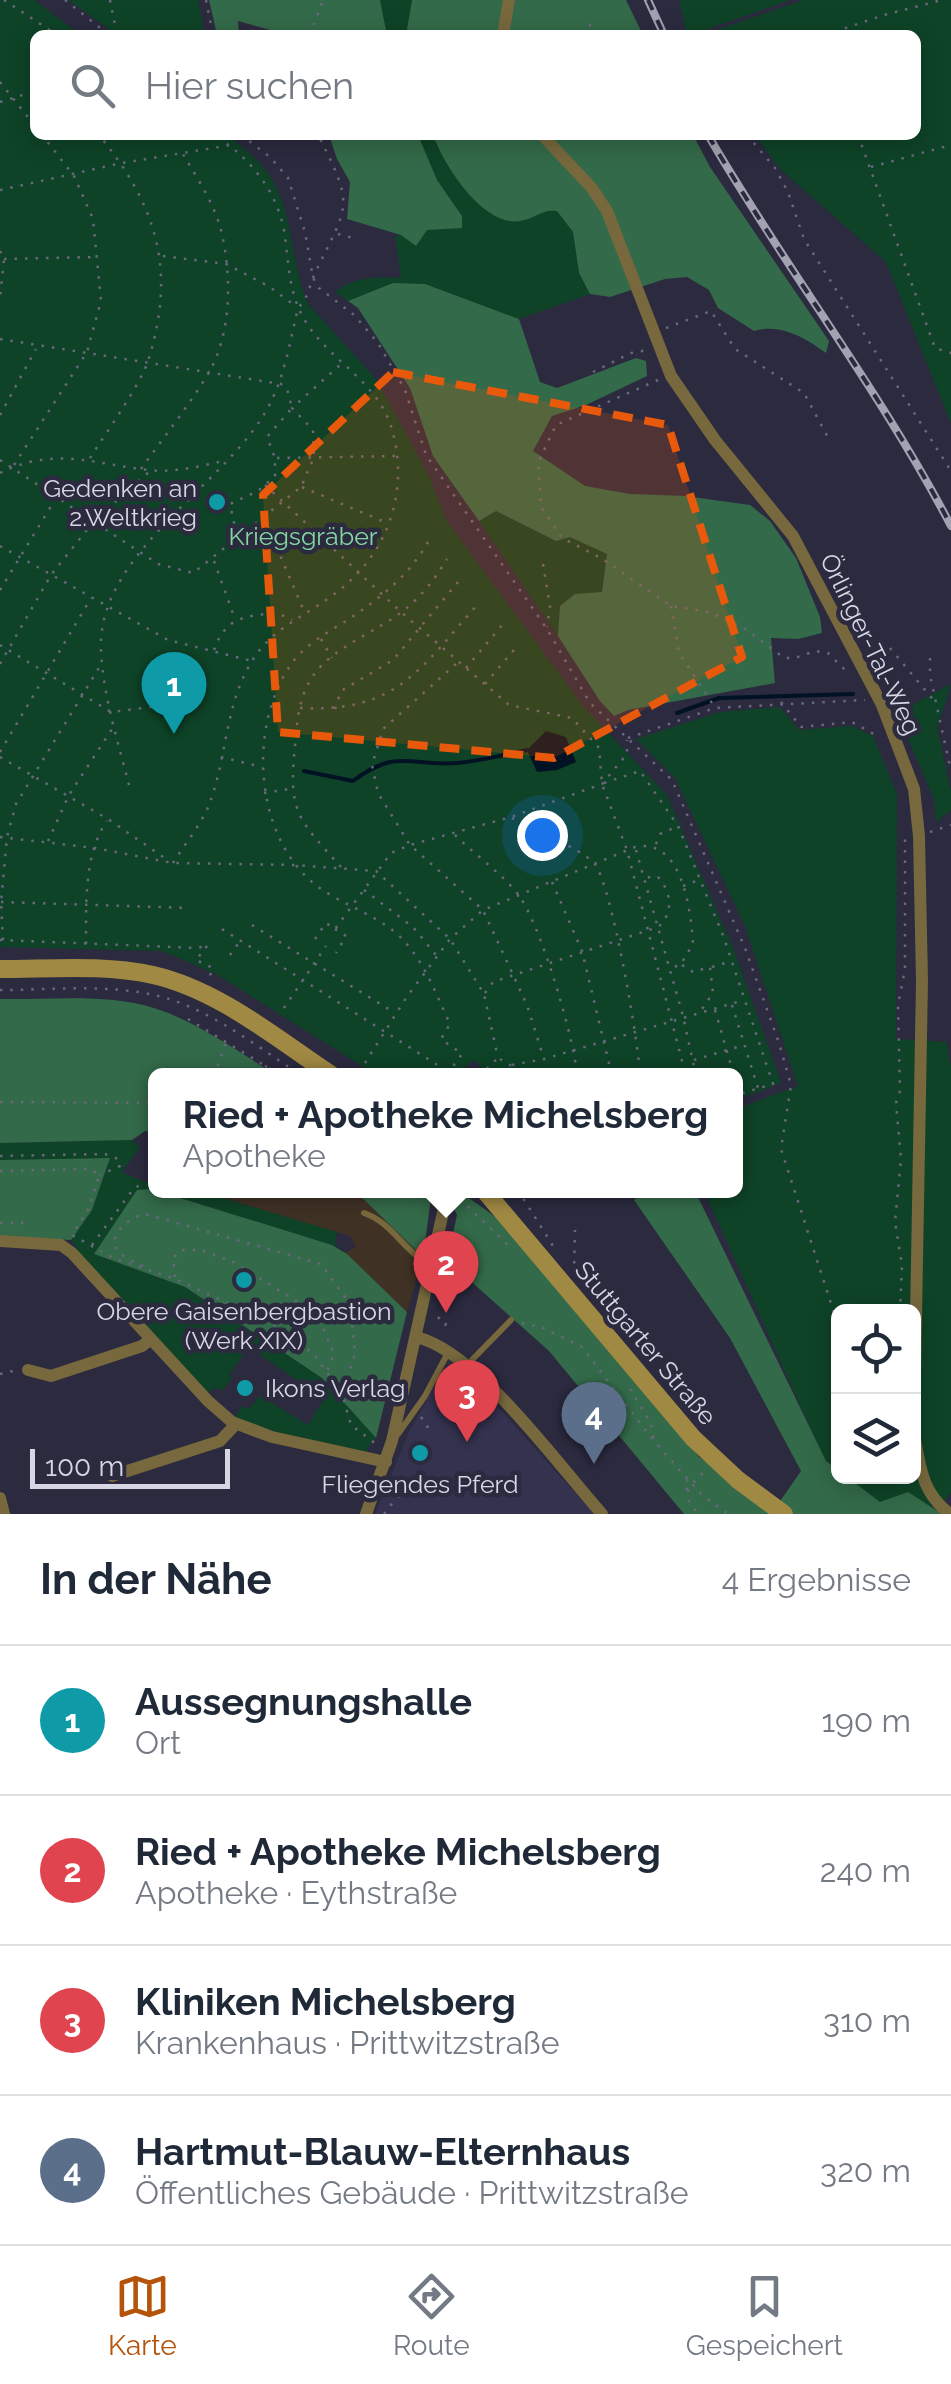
<!DOCTYPE html>
<html lang="de">
<head>
<meta charset="utf-8">
<style>
  :root { --surface:#fff; --page:#f6f6f7; --text:#1f2937; --muted:#747a83; --line:#e0e1e3; --accent:#b45309 }
  body { margin:0; font-family:Raleway,sans-serif; background:var(--page); color:var(--text) }
  .controls { position:absolute; right:30px; bottom:30px; display:grid; overflow:hidden; border-radius:15px; box-shadow:0 5px 25px #0003 }
  .controls button { width:90px; height:90px; display:grid; place-items:center; padding:0; border:0; border-bottom:2px solid var(--line); background:var(--surface); color:var(--text); font:50px sans-serif }
  .scale { position:absolute; left:30px; bottom:25px; width:200px; box-sizing:border-box; padding-left:10px; border:5px solid #d6d6e4; border-top:0; font-size:28px; line-height:35px; white-space:nowrap; color:#d6d6e4; -webkit-text-stroke:8px #2b2a3f; paint-order:stroke }
  .you { position:absolute; left:542px; top:835px; width:35px; height:35px; margin:-25px; border:8px solid #fff; border-radius:50%; background:#1a73e8; box-shadow:0 0 0 15px #1a73e833 }
  .badge { display:grid; place-items:center; width:65px; height:65px; border-radius:50%; background:var(--accent); color:#fff; font-size:32px; font-weight:700 }
  .pin { position:absolute; translate:-50% -82px; filter:drop-shadow(0 2px 5px #0008) }
  .pin::after { content:''; position:absolute; top:52px; width:35px; height:30px; background:inherit; clip-path:polygon(0 0,100% 0,50% 100%) }
  .popup { position:absolute; left:148px; top:1068px; width:595px; height:130px; box-sizing:border-box; display:grid; place-content:center; border-radius:15px; background:var(--surface); filter:drop-shadow(0 2px 8px #0005); font-size:32px; white-space:nowrap; color:var(--muted) }
  .popup b { font-size:38px; color:var(--text) }
  .popup::after { content:''; position:absolute; left:50%; top:100%; margin-left:-20px; border:20px solid transparent; border-top-color:var(--surface) }
  .list { margin:0; padding:0; list-style:none }
  h2 { display:flex; justify-content:space-between; align-items:center; height:130px; margin:0; padding:0 40px; font-size:42px }
  h2 small { font-size:32px; font-weight:400; color:var(--muted) }
  .list li { display:grid; grid-template-columns:65px 1fr auto; gap:30px; align-items:center; box-sizing:border-box; height:150px; padding:0 40px; border-top:2px solid var(--line) }
  .list b { display:block; font-size:38px; white-space:nowrap }
  .list p { margin:0; font-size:32px; white-space:nowrap; color:var(--muted) }
  .list em { font-size:32px; font-style:normal; color:var(--muted) }
  .icon { flex:none; width:55px; height:55px; fill:none; stroke:currentColor; stroke-width:2; stroke-linecap:round; stroke-linejoin:round }
  .map { position:relative; flex:none; width:951px; height:1514px; overflow:hidden }
  .search { position:absolute; background:var(--surface); box-shadow:0 5px 25px #0003; left:30px; right:30px; top:30px; height:110px; display:flex; align-items:center; gap:25px; box-sizing:border-box; padding:0 35px; border-radius:15px; color:var(--muted); font-size:38px }
  .sheet { height:730px; background:var(--surface) }
  nav { display:flex; justify-content:space-around; align-items:center; box-sizing:border-box; height:140px; border-top:2px solid var(--line); background:var(--surface); font-size:28px; color:var(--muted) }
  nav a { display:grid; justify-items:center; gap:5px }
  nav .on { color:var(--accent) }
  .map>svg:first-child { display:block }
  .commercial { fill:#3f3124 }
  .built { fill:#34324e }
  .green { fill:#0e4327 }
  .forest { fill:#336a49 }
  .water { fill:#001224 }
  .lines { fill:none; stroke-linecap:round; stroke-linejoin:round }
  .stream { stroke:#001224; stroke-width:4 }
  .path { stroke:#69687b; stroke-width:2.5; stroke-dasharray:2.5 8; stroke-linecap:butt }
  .lane { stroke:#77683d; stroke-width:6 }
  .street { stroke:#77683d; stroke-width:12 }
  .secondary { stroke:#a08942; stroke-width:18 }
  .rail-casing { stroke:#a2a2b2; stroke-width:8 }
  .rail { stroke:#2b2a3f; stroke-width:4; stroke-dasharray:11; stroke-linecap:butt }
  .marked { fill:#e8590c; fill-opacity:0.2; stroke:#e8590c; stroke-width:8; stroke-dasharray:20 12; stroke-linejoin:round }
  .culture-dot { fill:#0f9aa8; stroke:#2b2a3f; stroke-width:4 }
  .labels { text-anchor:middle; stroke-width:9; stroke-linejoin:round; paint-order:stroke }
  .poi-label { font-size:25px; fill:#d6d6e4; stroke:#2b2a3f }
  .park-label { font-size:25px; fill:#84d7a3; stroke:#2b2a3f }
  .street-label { font-size:25px; fill:#d6d6e4; stroke:#2b2a3f }
</style>
</head>
<body>
<div class="map">
<svg width="951" height="1514" viewBox="0 0 951 1514">
  <rect width="100%" height="100%" fill="#2b2a3f"/>
  <path class="commercial" d="M 199,1191 L 355,1191 L 423,1257 L 407,1312 L 345,1253 L 356,1247 L 350,1236 Z"/>
  <path class="built" d="M 449,1360 L 476,1383 L 594,1514 L 375,1514 L 409,1432 Z"/>
  <path class="green" d="M 0,0 L 34,0 L 81,35 L 35,35 L 35,135 L 229,135 C 240,146 254,156 264,168 C 295,206 289,260 308,304 L 376,379 L 430,478 L 446,520 L 583,706 L 667,795 L 734,950 L 781,1083 L 736,1100 L 736,1076 L 497,1075 L 483,1069 L 474,1060 L 455,1075 L 376,1075 L 216,974 L 162,951 L 0,947 Z
    M 68,0 L 198,0 L 205,35 L 117,35 Z
    M 380,0 L 412,0 L 406,35 L 387,35 Z
    M 679,0 L 790,0 L 691,35 L 687,35 Z
    M 803,0 L 951,0 L 951,423 L 886,262 L 780,169 L 755,135 L 916,135 L 916,35 L 702,35 Z
    M 418,135 L 433,135 L 438,149 L 524,221 L 544,209 L 557,210 L 573,232 L 579,273 L 590,294 L 519,319 L 425,284 L 393,283 L 348,301 L 335,292 C 354,277 377,276 401,278 L 395,236 L 427,230 L 462,216 L 437,180 Z
    M 496,511 L 556,541 L 570,537 L 607,554 L 602,592 L 575,594 L 560,605 L 558,636 L 479,521 Z
    M 951,684 L 937,728 L 951,790 L 951,810 L 936,822 L 934,799 L 897,713 Z
    M 780,707 L 799,730 L 852,726 L 873,736 L 897,794 L 896,1039 L 946,1042 L 951,1066 L 951,1493 L 933,1514 L 890,1514 L 839,1477 L 914,1476 L 914,1312 L 838,1312 L 838,1476 L 829,1469 L 704,1191 L 736,1190 L 736,1109 L 798,1086 L 745,926 L 675,778 L 636,739 L 720,712 Z
    M 132,1140 L 140,1147 L 122,1172 L 147,1183 L 150,1176 L 156,1178 L 156,1190 L 151,1189 L 95,1254 L 184,1287 L 322,1378 L 376,1438 L 367,1449 L 367,1457 L 232,1422 L 242,1406 L 249,1409 L 260,1396 L 308,1425 L 324,1399 L 249,1347 L 229,1375 L 232,1378 L 223,1390 L 213,1388 L 204,1397 L 72,1253 L 77,1248 L 71,1240 L 92,1210 L 110,1158 L 0,1160 L 0,1143 Z
    M 157,1191 L 199,1191 L 337,1232 L 335,1245 L 345,1252 L 332,1245 Z"/>
  <path class="forest" d="M 209,0 L 380,0 L 387,35 L 289,35 L 238,21 L 239,35 L 217,35 Z
    M 412,0 L 626,0 L 643,35 L 406,35 Z
    M 329,135 L 418,135 L 437,180 L 462,216 L 462,228 L 427,230 L 416,246 L 401,235 L 347,219 L 350,182 L 337,159 Z
    M 433,135 L 693,135 L 710,167 L 829,341 L 826,353 C 805,338 781,323 754,331 L 718,308 L 709,290 L 687,277 L 665,279 L 610,297 L 590,294 L 579,273 L 573,232 L 557,211 C 541,209 535,219 520,221 C 483,227 444,165 433,135 Z
    M 393,283 L 425,284 L 519,319 L 540,382 L 557,388 L 636,358 L 646,361 L 647,376 L 586,405 L 552,416 L 533,451 L 585,486 L 630,494 L 685,496 L 750,505 L 770,521 L 796,558 L 820,617 L 822,633 L 798,639 L 771,638 L 775,683 L 628,710 L 614,716 L 600,701 L 558,636 L 560,606 L 575,594 L 602,592 L 607,554 L 570,537 L 556,541 L 496,511 L 479,521 L 433,456 L 410,388 L 358,308 L 348,301 Z
    M 0,999 C 49,1000 107,993 154,1008 C 198,1022 237,1051 276,1075 L 156,1076 L 156,1133 L 145,1131 L 132,1140 L 0,1143 Z
    M 110,1158 L 92,1210 L 71,1240 L 0,1236 L 0,1160 Z
    M 151,1189 L 332,1245 L 347,1254 L 407,1312 L 376,1438 L 322,1378 L 185,1287 L 94,1254 L 137,1190 Z
    M 355,1191 L 432,1191 L 423,1257 Z
    M 459,1191 L 497,1218 L 616,1348 L 699,1457 L 776,1507 L 801,1471 L 730,1338 L 634,1200 L 647,1191 L 695,1191 L 826,1461 L 838,1470 L 838,1476 L 847,1477 L 880,1502 L 908,1492 L 942,1514 L 684,1514 L 549,1351 L 447,1260 L 457,1215 L 453,1207 Z"/>
  <path class="water" d="M 546,731 L 566,737 L 576,762 L 557,770 L 537,772 L 527,750 Z"/>
  <g class="lines">
    <path class="stream" d="M 677,713 L 719,698 L 853,694
      M 304,771 L 353,781 C 398,747 411,767 457,763 C 480,761 504,755 527,750"/>
    <path class="path" d="M 4,0 L 57,35
      M 65,0 L 109,35
      M 110,0 L 117,35
      M 206,0 L 213,35
      M 310,35 L 323,0
      M 584,35 L 594,19
      M 825,35 L 884,15 L 942,0
      M 0,82 L 35,126
      M 0,102 L 35,91
      M 241,135 L 270,157 L 288,178 L 305,232 L 313,278 L 319,288 L 354,315 L 378,343 L 405,390 L 426,455 L 547,629 L 590,703 L 672,780 L 745,948 L 779,1043 L 791,1085 L 781,1149 L 838,1325
      M 747,135 L 775,168 L 788,192 L 804,239 L 951,471
      M 858,135 L 935,348 L 951,353
      M 871,167 L 951,145
      M 0,190 L 122,163 L 231,145 L 230,135
      M 338,234 L 353,238
      M 0,251 L 4,259 L 0,298
      M 163,256 L 226,264 L 270,287 L 297,307
      M 4,259 L 97,257
      M 666,328 L 711,311 L 735,349 L 804,393 L 830,441
      M 0,339 L 281,384 L 287,389 L 292,408 L 267,437 L 275,458 L 275,476 L 258,491 L 230,504 L 237,537
      M 593,372 L 631,353 L 647,350
      M 658,380 L 556,425 L 538,463 L 541,507 L 562,538 L 601,558 L 671,606 L 709,612 L 744,628 L 784,658 L 795,658 L 815,651 L 828,653 L 850,675
      M 0,415 L 36,349
      M 90,458 C 105,434 142,383 149,358 C 176,269 157,206 99,135
      M 277,458 L 397,456
      M 0,460 L 158,564 L 193,573 L 301,487 L 314,457 L 313,430 L 292,408 L 341,364
      M 14,465 L 87,352 L 101,301 L 93,219 L 74,176 L 42,135
      M 141,469 C 163,438 188,407 208,374 C 232,333 232,276 221,230 C 214,203 197,178 183,154
      M 0,473 C 54,446 94,464 148,470 C 175,473 201,466 227,460
      M 265,485 L 401,612 L 509,705 L 572,718 L 599,748 L 602,784 L 627,850 L 686,1076
      M 302,487 L 387,523
      M 264,518 L 304,611
      M 428,542 C 408,577 379,599 346,621 C 328,632 305,645 292,663 C 247,726 254,838 317,886 C 341,904 372,913 396,933 C 423,957 435,992 450,1024 L 441,1039 L 462,1054 L 446,1076
      M 0,546 L 168,640 L 252,661
      M 214,561 L 235,619
      M 543,564 L 550,607 L 547,627
      M 0,590 L 56,498
      M 671,606 L 679,653 L 714,706
      M 321,639 L 332,658
      M 0,645 L 111,712 L 152,707
      M 890,648 L 935,702
      M 214,650 C 218,639 223,629 234,622 C 248,614 280,610 292,620
      M 930,658 L 930,675 L 951,771
      M 0,664 L 51,575 L 94,521 L 150,471
      M 456,664 L 383,729 L 372,765 L 378,793 L 410,845 L 483,910 L 527,1005 L 544,1059 L 545,1076
      M 466,668 L 503,624
      M 485,684 L 518,645
      M 781,702 L 801,727 L 852,722 L 879,737
      M 300,708 C 397,713 420,669 478,604
      M 335,709 L 341,691 L 393,660 L 458,582
      M 628,738 L 715,708 L 865,700
      M 0,752 L 91,598
      M 0,757 L 108,819 L 169,861
      M 221,757 L 262,767
      M 604,783 L 640,771 L 678,826 L 724,938 L 773,1084 L 736,1095
      M 129,785 C 118,742 103,695 101,650 C 97,556 218,489 263,416 C 284,383 289,345 298,308 C 309,297 309,286 315,273 C 349,203 355,207 318,135
      M 264,793 L 289,789
      M 512,818 C 531,828 581,849 594,863 C 611,881 639,1044 640,1076
      M 930,832 L 951,825
      M 455,835 C 473,853 502,874 517,893 C 539,919 575,1040 577,1076
      M 0,837 L 95,848 L 173,863 L 294,865 L 376,871 L 450,939 L 484,994 L 498,1058
      M 48,841 L 69,795 L 114,726
      M 656,844 L 660,834 L 678,826
      M 636,850 L 683,1016 L 696,1076
      M 173,863 C 184,845 201,825 209,805 C 227,758 225,704 252,661 C 272,628 304,617 333,595 C 387,556 410,494 392,429 C 376,375 316,356 297,304 C 288,280 288,255 284,230 C 276,189 248,156 214,135
      M 341,867 C 298,819 288,813 295,746 C 297,721 299,694 315,673 C 336,646 376,632 403,611 C 421,597 435,579 447,559
      M 552,882 L 582,951 L 612,1076
      M 683,886 L 699,880
      M 364,890 L 413,927 L 436,955
      M 1,902 L 190,908
      M 252,925 L 395,1013
      M 222,929 L 455,1076
      M 335,929 L 346,936 L 336,953
      M 315,939 L 326,923 L 335,929 L 391,853 L 410,845 L 511,817 L 602,784 L 627,754 L 627,740
      M 0,940 L 198,948 L 207,945
      M 3,940 L 1,902 L 7,837 L 16,804 L 102,663
      M 86,944 C 86,905 84,853 107,821
      M 207,946 L 196,960 L 213,968 L 209,978
      M 230,955 L 240,941
      M 682,965 L 693,972 L 710,967 L 713,993 L 702,1009
      M 712,967 L 732,961
      M 0,990 C 59,990 127,981 183,1004 C 225,1021 264,1051 302,1076
      M 485,993 L 493,982 L 658,927 C 674,914 672,891 657,876 L 644,878
      M 732,1005 L 758,1088
      M 284,1008 L 326,946
      M 715,1010 L 734,1076
      M 188,1019 L 282,1076
      M 500,1059 L 529,1076
      M 694,1060 L 744,1045
      M 365,1063 L 406,998 L 450,939 L 483,910 L 635,847 C 682,837 691,910 693,944 L 681,964 L 670,969
      M 512,1065 L 544,1059 L 744,1000
      M 214,1076 L 226,1043
      M 246,1076 L 267,1066
      M 479,1076 L 496,1060
      M 736,1082 L 740,1094
      M 0,1102 L 156,1103
      M 0,1156 L 105,1154 L 118,1159 L 120,1166 L 100,1175
      M 0,1171 L 92,1169 L 99,1176 L 89,1208 L 72,1235 L 113,1258 L 175,1279 L 279,1327 L 315,1355 L 342,1394 L 351,1425 L 376,1444
      M 518,1190 L 553,1246
      M 460,1199 L 512,1249
      M 0,1223 L 25,1223
      M 92,1245 L 134,1188 L 141,1185
      M 143,1266 C 137,1263 127,1259 121,1254 C 103,1237 129,1217 145,1214 L 321,1264 L 350,1304 L 355,1353 L 343,1393
      M 574,1274 L 575,1230
      M 175,1277 L 173,1258 L 181,1250 L 201,1250 L 233,1262 L 316,1313 L 334,1353 L 327,1372
      M 440,1287 L 450,1278 L 454,1282
      M 438,1297 L 454,1282 L 456,1285
      M 900,1312 L 902,1265 L 895,1222 L 901,1159 L 896,1103 L 900,1091 L 898,1005 L 905,969 L 905,836
      M 438,1317 L 445,1325 L 447,1323
      M 522,1323 L 541,1327 L 582,1347 L 654,1441 L 701,1494 L 728,1514
      M 0,1374 L 13,1371
      M 630,1389 L 651,1423 L 654,1441
      M 421,1417 L 429,1429
      M 687,1479 L 689,1501 L 698,1514
      M 686,1490 L 706,1470
      M 384,1514 L 397,1497 L 429,1486"/>
    <path class="lane" d="M 364,1213 C 394,1223 405,1255 431,1263
      M 468,1364 L 511,1320
      M 398,1434 L 425,1396 L 449,1351"/>
    <path class="street" d="M 503,35 L 509,0
      M 542,135 L 591,187 L 607,211 L 671,376 L 715,440 L 793,536 L 882,705 L 914,789 L 919,836 L 922,981 L 914,1429
      M 0,1241 L 61,1245 L 72,1253 L 208,1401 L 232,1422 L 272,1437 L 386,1462
      M 416,1337 C 477,1351 558,1465 602,1514
      M 28,1370 L 51,1376 L 142,1346 L 151,1339
      M 914,1434 C 920,1467 922,1493 950,1514
      M 112,1476 L 220,1441 L 235,1425
      M 0,1498 L 4,1514
      M 366,1514 L 392,1441 L 448,1190"/>
    <path class="secondary" d="M 0,969 C 50,969 104,964 153,975 C 219,990 277,1039 333,1076
      M 484,1190 L 693,1438 L 738,1480 L 784,1514"/>
    <defs>
      <path id="rail" d="M 648,0 L 664,35
        M 708,135 C 785,268 880,390 951,526"/>
    </defs>
    <use href="#rail" class="rail-casing"/>
    <use href="#rail" class="rail"/>
  </g>
  <path class="marked" d="M 393,372 L 668,425 L 742,657 L 554,758 L 278,732 L 263,495 Z"/>
  <g class="culture-dot">
    <circle cx="217" cy="502" r="10"/>
    <circle cx="244" cy="1280" r="10"/>
    <circle cx="245" cy="1388" r="10"/>
    <circle cx="420" cy="1453" r="10"/>
  </g>
  <g class="labels">
    <g class="poi-label">
      <text x="197" y="497" text-anchor="end">Gedenken an<tspan x="197" dy="29">2.Weltkrieg</tspan></text>
      <text x="244" y="1320">Obere Gaisenbergbastion<tspan x="244" dy="29">(Werk XIX)</tspan></text>
      <text x="265" y="1397" text-anchor="start">Ikons Verlag</text>
      <text x="420" y="1493">Fliegendes Pferd</text>
    </g>
    <g class="park-label">
      <text x="303" y="545">Kriegsgräber</text>
    </g>
    <g class="street-label">
      <text transform="translate(871 644) rotate(64)" y="9">Örlinger-Tal-Weg</text>
      <text transform="translate(646 1343) rotate(50)" y="9">Stuttgarter Straße</text>
    </g>
  </g>
</svg>
<div class="controls">
<button><svg class="icon" aria-label="locate" viewBox="0 0 24 24"><circle cx="12" cy="12" r="6"/><path d="M12 2v4M12 18v4M2 12h4M18 12h4"/></svg></button>
<button><svg class="icon" aria-label="layers" viewBox="0 0 24 24"><path d="M12 4l9 5-9 5-9-5zM3 14l9 5 9-5"/></svg></button>
</div>
<div class="scale">100 m</div>
<div class="you"></div>
<div class="pin badge" style="left:174px;top:734px;background:#0f9aa8">1</div>
<div class="pin badge" style="left:446px;top:1313px;background:#e0444e">2</div>
<div class="popup"><b>Ried + Apotheke Michelsberg</b>Apotheke</div>
<div class="pin badge" style="left:467px;top:1442px;background:#e0444e">3</div>
<div class="pin badge" style="left:594px;top:1464px;background:#5c6f8a">4</div>
<div class="search"><svg class="icon" aria-label="search" viewBox="0 0 24 24"><circle cx="10" cy="10" r="6"/><path d="M15 15l6 6"/></svg>Hier suchen</div>
</div>
<section class="sheet">
<h2>In der Nähe<small>4 Ergebnisse</small></h2>
<ul class="list">
<li><span class="badge" style="background:#0f9aa8">1</span><div><b>Aussegnungshalle</b><p>Ort</p></div><em>190 m</em></li>
<li><span class="badge" style="background:#e0444e">2</span><div><b>Ried + Apotheke Michelsberg</b><p>Apotheke · Eythstraße</p></div><em>240 m</em></li>
<li><span class="badge" style="background:#e0444e">3</span><div><b>Kliniken Michelsberg</b><p>Krankenhaus · Prittwitzstraße</p></div><em>310 m</em></li>
<li><span class="badge" style="background:#5c6f8a">4</span><div><b>Hartmut-Blauw-Elternhaus</b><p>Öffentliches Gebäude · Prittwitzstraße</p></div><em>320 m</em></li>
</ul>
</section>
<nav>
<a class="on"><svg class="icon" aria-label="map" viewBox="0 0 24 24"><path d="M3 6l6-2 6 2 6-2v14l-6 2-6-2-6 2zM9 4v14M15 6v14"/></svg>Karte</a>
<a><svg class="icon" aria-label="directions" viewBox="0 0 24 24"><path d="M12 3l9 9-9 9-9-9zM9 14v-3h6M13 9l2 2-2 2"/></svg>Route</a>
<a><svg class="icon" aria-label="saved" viewBox="0 0 24 24"><path d="M7 4h10v16l-5-4-5 4z"/></svg>Gespeichert</a>
</nav>
</body>
</html>
